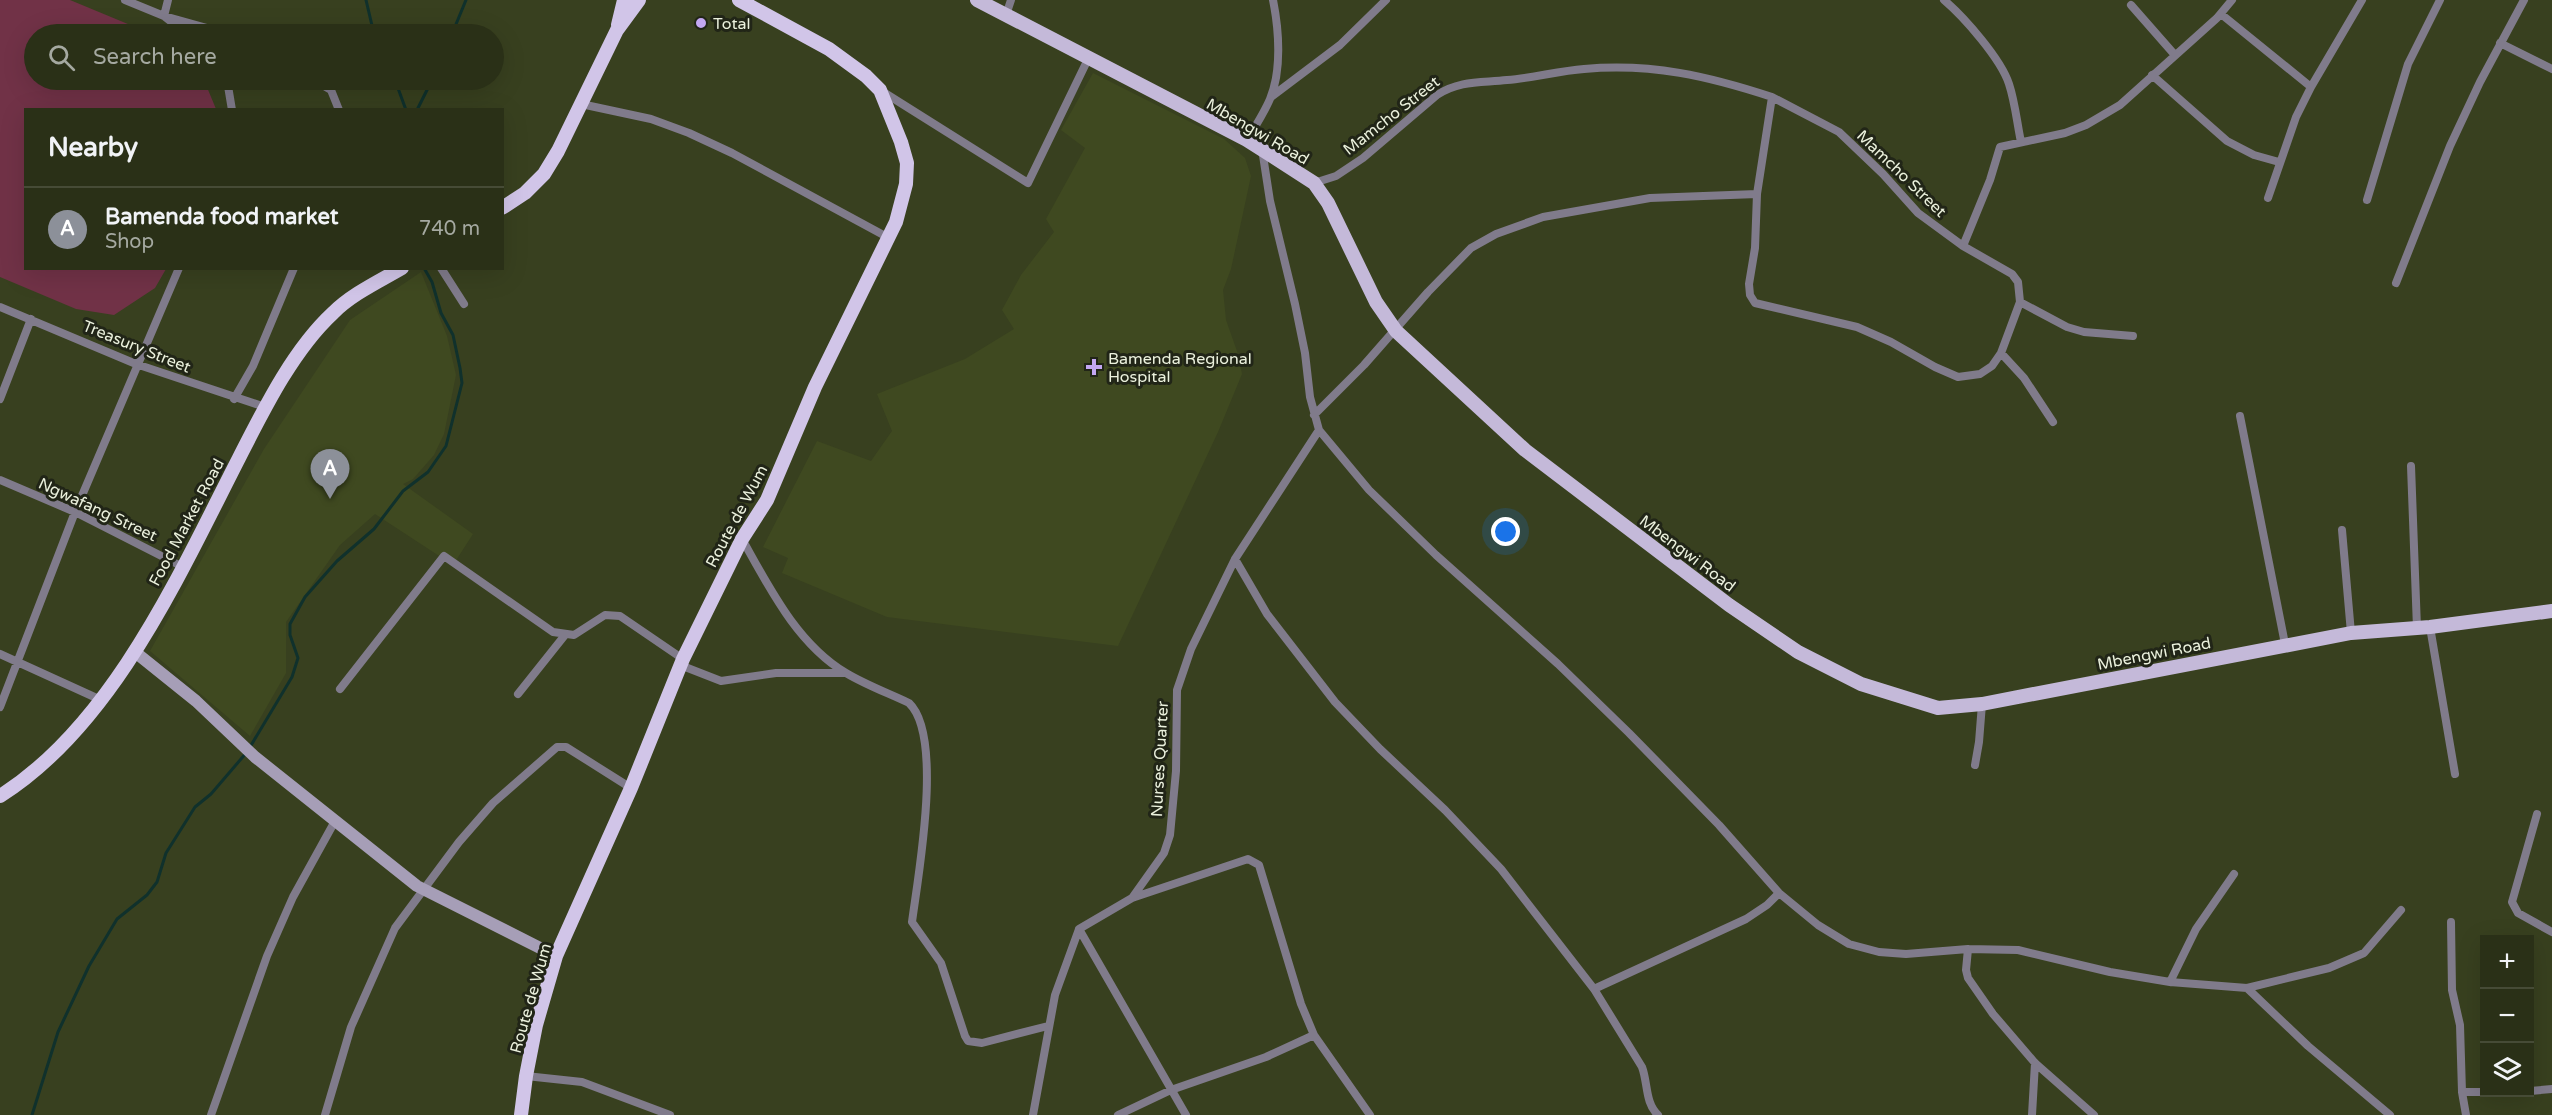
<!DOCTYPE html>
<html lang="en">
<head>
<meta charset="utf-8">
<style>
  :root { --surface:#2a3017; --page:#363c24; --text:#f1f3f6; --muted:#a5a9a1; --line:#464b36; --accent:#8c9099 }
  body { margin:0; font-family:"Varela Round",sans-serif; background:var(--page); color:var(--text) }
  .controls { position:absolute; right:18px; bottom:18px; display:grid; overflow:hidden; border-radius:0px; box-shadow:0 6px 24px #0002 }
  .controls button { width:54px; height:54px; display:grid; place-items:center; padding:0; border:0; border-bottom:2px solid var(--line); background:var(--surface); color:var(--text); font:30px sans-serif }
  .you { position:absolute; left:1506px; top:532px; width:21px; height:21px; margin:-15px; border:4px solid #fff; border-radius:50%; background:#1a73e8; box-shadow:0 0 0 9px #1a73e833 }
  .badge { display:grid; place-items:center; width:39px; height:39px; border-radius:50%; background:var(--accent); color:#fff; font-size:20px; font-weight:700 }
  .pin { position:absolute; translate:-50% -50px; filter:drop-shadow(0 2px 3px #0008) }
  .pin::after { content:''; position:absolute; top:32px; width:21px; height:18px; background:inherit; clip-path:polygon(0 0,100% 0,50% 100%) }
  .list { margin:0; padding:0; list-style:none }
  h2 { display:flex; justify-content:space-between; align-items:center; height:78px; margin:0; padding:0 24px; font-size:26px }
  h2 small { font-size:20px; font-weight:400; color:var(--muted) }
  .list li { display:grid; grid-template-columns:39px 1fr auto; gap:18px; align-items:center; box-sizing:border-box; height:84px; padding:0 24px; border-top:2px solid var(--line) }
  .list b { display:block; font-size:22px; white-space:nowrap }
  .list p { margin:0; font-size:20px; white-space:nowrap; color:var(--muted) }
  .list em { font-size:20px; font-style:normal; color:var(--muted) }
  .icon { flex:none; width:33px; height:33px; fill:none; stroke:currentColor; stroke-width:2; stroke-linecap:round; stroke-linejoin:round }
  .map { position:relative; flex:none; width:2552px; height:1115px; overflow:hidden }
  .search { position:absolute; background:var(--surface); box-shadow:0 6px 24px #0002; left:24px; top:24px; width:480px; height:66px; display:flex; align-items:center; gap:15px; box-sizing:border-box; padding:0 21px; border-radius:33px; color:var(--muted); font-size:22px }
  .panel { position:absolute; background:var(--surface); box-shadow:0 6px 24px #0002; left:24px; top:108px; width:480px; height:162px; border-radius:0px }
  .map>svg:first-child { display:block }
  .built { fill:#3f4920 }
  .green { fill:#713247 }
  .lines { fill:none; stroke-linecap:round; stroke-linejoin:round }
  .stream { stroke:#10312c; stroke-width:3 }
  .minor { stroke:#807b8b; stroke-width:8 }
  .secondary { stroke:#a69eb7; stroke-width:12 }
  .primary { stroke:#c4b9d9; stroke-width:14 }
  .trunk { stroke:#d1c5e8; stroke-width:14 }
  .poi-dot { fill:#c3a7f2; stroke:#212517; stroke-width:2 }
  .labels { text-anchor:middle; stroke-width:6; stroke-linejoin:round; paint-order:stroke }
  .poi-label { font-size:16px; fill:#ebf1dd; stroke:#212517; text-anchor:start }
  .street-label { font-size:16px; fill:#ebf1dd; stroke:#212517 }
</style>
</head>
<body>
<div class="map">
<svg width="2552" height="1115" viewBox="0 0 2552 1115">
  <rect width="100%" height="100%" fill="#38401f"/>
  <path class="built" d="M 1093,73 L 1224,139 L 1245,158 L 1251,176 L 1231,269 L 1223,290 L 1226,320 L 1238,354 L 1242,374 L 1218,432 L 1118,646 L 887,617 L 782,573 L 788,558 L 763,547 L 817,441 L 871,461 L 892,431 L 877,394 L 965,359 L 1014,329 L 1002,310 L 1021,275 L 1054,232 L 1046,219 L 1085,148 L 1061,130 Z
    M 421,272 L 447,336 L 456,375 L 444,434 L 434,455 L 413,479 L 403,484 L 473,534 L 453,565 L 375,514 L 340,545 L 286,622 L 286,673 L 250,736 L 150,651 L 264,449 L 350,320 Z"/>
  <path class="green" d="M 0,0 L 70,0 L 152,34 L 34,34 L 34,80 L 204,80 L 216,109 L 26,110 L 26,268 L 166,269 L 155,288 L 114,315 L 76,309 L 0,277 Z"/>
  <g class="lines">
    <path class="stream" d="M 366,0 L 374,34
      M 452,34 L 466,0
      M 395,80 L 406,110
      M 417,110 L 432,80
      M 250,747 L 292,677 L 298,658 L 290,635 L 290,624 L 305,597 L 337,561 L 374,529 L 403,491 L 428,472 L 446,446 L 462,383 L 460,368 L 453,335 L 441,313 L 432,282 L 424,268
      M 32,1115 L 58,1032 L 89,966 L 117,919 L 147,895 L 157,882 L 166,853 L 195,807 L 211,794 L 247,752"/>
    <path class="minor" d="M 125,0 L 164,16 L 187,34
      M 168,0 L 164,16 L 207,28 L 217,34
      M 1944,0 C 1964,17 2001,59 2009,84 C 2015,102 2017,123 2021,142
      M 2131,5 L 2174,54
      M 2221,14 L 2311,87
      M 1006,15 L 1011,0
      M 2500,43 L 2552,69
      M 2152,75 L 2227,141 L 2254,155 L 2279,162
      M 227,80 L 232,110
      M 314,80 L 331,90 L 339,110
      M 880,90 L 1028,183 L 1089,57
      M 1271,97 L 1340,45 L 1386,0
      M 1772,97 L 1839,132 L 1883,174 L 1918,213 L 1963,246 L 2012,274 L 2018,282 L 2020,302 L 2001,353 L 1992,366 L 1980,374 L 1958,377 L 1935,367 L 1891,342 L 1857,327 L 1755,303 L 1750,295 L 1749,284 L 1755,248 L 1757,194 Z
      M 581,104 L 651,119 L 689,133 L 732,153 L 889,238
      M 1247,140 C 1255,127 1264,113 1270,99 C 1282,70 1279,30 1273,0
      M 1262,149 L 1270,201 L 1295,304 L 1305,353 L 1310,397 L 1319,430 L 1369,490 L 1436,555 L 1558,664 L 1629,733 L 1719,825 L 1779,893 L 1818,925 L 1849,944 L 1879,952 L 1906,954 L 1968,949 L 2018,950 L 2110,972 L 2170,982 L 2247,988 L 2308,1046 L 2390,1115
      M 1314,183 L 1336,176 L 1363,158 L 1437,95 C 1460,80 1482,83 1507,80 C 1533,78 1558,71 1584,69 C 1652,63 1708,76 1772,97
      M 2268,198 L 2296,117 L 2311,87 L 2362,0
      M 2367,200 L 2408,64 L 2440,0
      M 1963,246 L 1990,180 L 2000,147 L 2065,133 L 2086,125 L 2120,105 L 2217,18 L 2232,0
      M 441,268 L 464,304
      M 2396,283 L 2450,146 L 2480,82 L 2524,0
      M 2020,302 L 2067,327 L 2084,332 L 2133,336
      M 0,307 L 136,364 L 265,407
      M 2001,353 L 2024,378 L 2053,422
      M 0,399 L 31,319
      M 234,399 L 253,366 L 294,268
      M 1314,415 L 1364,365 L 1428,292 L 1471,248 L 1496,234 L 1543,217 L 1650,198 L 1757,194
      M 2240,416 L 2285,644
      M 2411,466 L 2417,628
      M 0,480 L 75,512 L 183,567
      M 2342,530 L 2351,633
      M 742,539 C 769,587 797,644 846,673 C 866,685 888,693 909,703 C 944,736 918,876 912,922 L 941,963 L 965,1036 L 968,1041 L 982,1043 L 1048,1026
      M 1235,559 L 1267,614 L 1335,702 L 1380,749 L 1445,810 L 1501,869 L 1594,989 L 1642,1067 C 1648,1083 1645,1103 1658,1115
      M 2430,627 L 2455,774
      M 0,654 L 101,700
      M 680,665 L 721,681 L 776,673 L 845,673
      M 340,689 L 444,556 L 553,632 L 574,635 L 605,615 L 620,616 L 683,659
      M 518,694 L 565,635
      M 0,707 L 75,512 L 179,268
      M 1975,765 L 1979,742 L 1982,704
      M 2537,814 L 2512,902 L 2518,913 L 2552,932
      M 1132,898 L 1248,859 L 1259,865 L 1301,1004 L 1314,1035 L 1370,1115
      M 2451,922 L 2452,990 L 2460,1025 L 2462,1092
      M 1079,929 L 1186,1115
      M 1968,949 L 1966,970 L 1968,978 L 1993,1014 L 2035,1063 L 2094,1115
      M 2170,982 L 2196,929 L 2234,874
      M 2247,988 L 2329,968 L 2364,953 L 2401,910
      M 1594,989 L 1746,919 L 1767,905 L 1779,893
      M 526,1076 L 582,1082 L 670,1115
      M 2530,1091 L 2552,1089
      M 211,1115 L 267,956 L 293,897 L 335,821
      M 325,1115 L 351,1027 L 395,928 L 459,842 L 493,803 L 557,747 L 566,747 L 631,788
      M 1033,1115 L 1055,995 L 1079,929 L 1132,898 L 1164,853 L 1170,835 L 1176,771 L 1177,690 L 1191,649 L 1235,559 L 1319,430
      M 1118,1115 L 1171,1090 L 1266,1057 L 1314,1035
      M 2032,1115 L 2035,1063
      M 2466,1115 L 2462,1092 L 2509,1092"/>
    <path class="secondary" d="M 135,652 L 196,701 L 255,757 L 417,886 L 556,956"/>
    <path class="primary" d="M 977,0 L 1247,140 L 1314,183 L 1328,203 L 1376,302 L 1396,331 L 1525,450 L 1729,605 L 1798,652 L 1861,684 L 1938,708 L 1982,704 L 2351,633 L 2430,627 L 2552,611"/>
    <path class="trunk" d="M 618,25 L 624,0
      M 502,208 L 525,193 L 544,174 L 558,151 L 617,30 L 639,0
      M 0,796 C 113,725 180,573 239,458 C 264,409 293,350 333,313 C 352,294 378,282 402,268
      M 521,1115 L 526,1076 L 536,1025 L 556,956 L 631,788 L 683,659 L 742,539 L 767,500 L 815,387 L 896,222 L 906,184 L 907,163 L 901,142 L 880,90 L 866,76 L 829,49 L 739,0"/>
  </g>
  <g class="poi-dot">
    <circle cx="701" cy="23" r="6"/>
    <path d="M1091 358h6v6h6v6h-6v6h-6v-6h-6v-6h6z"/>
  </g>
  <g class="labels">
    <g class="poi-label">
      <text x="713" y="29">Total</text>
      <text x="1108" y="364">Bamenda Regional<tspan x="1108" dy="18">Hospital</tspan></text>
    </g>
    <g class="street-label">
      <text transform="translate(1391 115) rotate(-38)" y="6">Mamcho Street</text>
      <text transform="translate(1258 131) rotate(30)" y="6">Mbengwi Road</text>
      <text transform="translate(1902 173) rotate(44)" y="6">Mamcho Street</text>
      <text transform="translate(137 346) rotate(22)" y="6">Treasury Street</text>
      <text transform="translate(98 509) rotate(25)" y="6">Ngwafang Street</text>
      <text transform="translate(736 516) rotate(-62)" y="6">Route de Wum</text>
      <text transform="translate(186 522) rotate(-62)" y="6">Food Market Road</text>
      <text transform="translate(1688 553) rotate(37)" y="6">Mbengwi Road</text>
      <text transform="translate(2154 653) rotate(-11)" y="6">Mbengwi Road</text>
      <text transform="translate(1159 759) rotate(-87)" y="6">Nurses Quarter</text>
      <text transform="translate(530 998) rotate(-74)" y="6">Route de Wum</text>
    </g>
  </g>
</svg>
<div class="controls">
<button>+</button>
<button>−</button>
<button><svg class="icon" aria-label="layers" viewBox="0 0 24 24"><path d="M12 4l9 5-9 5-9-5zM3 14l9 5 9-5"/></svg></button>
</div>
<div class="you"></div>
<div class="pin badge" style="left:330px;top:499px">A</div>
<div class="search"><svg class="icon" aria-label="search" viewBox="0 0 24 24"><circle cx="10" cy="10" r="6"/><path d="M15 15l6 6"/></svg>Search here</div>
<section class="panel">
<h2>Nearby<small></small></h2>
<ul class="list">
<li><span class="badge">A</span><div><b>Bamenda food market</b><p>Shop</p></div><em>740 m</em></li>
</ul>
</section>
</div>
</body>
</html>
